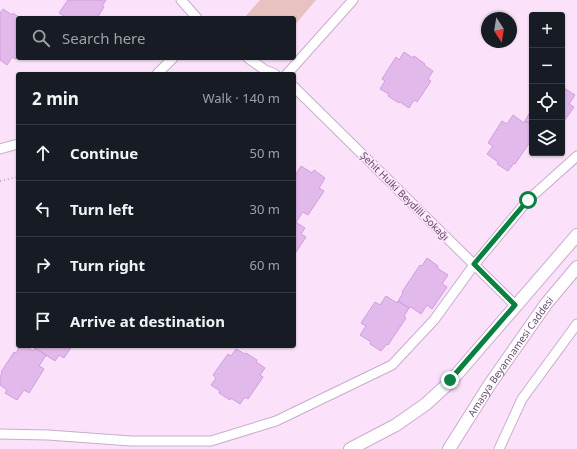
<!DOCTYPE html>
<html lang="en">
<head>
<meta charset="utf-8">
<style>
  :root { --surface:#171b24; --page:#20242c; --text:#f1f3f6; --muted:#9ea1a6; --line:#363941 }
  body { margin:0; font-family:"Noto Sans",sans-serif; background:var(--page); color:var(--text) }
  .controls { position:absolute; right:12px; top:12px; display:grid; overflow:hidden; border-radius:4px; box-shadow:0 1px 3px #0004 }
  .controls button { width:36px; height:36px; display:grid; place-items:center; padding:0; border:0; border-bottom:1px solid var(--line); background:var(--surface); color:var(--text); font:20px sans-serif }
  .compass { position:absolute; left:481px; top:12px; width:36px; height:36px; border-radius:50%; background:var(--surface); box-shadow:0 1px 3px #0004; rotate:168deg }
  .stop { position:absolute; width:12px; height:12px; margin:-9px; border:3px solid #0b8043; border-radius:50%; background:#fff }
  .stop.end { background:#0b8043; border-color:#fff; box-shadow:0 1px 4px #0008 }
  .list { margin:0; padding:0; list-style:none }
  h2 { display:flex; justify-content:space-between; align-items:center; height:52px; margin:0; padding:0 16px; font-size:17px }
  h2 small { font-size:13px; font-weight:400; color:var(--muted) }
  .list li { display:grid; grid-template-columns:26px 1fr auto; gap:12px; align-items:center; box-sizing:border-box; height:56px; padding:0 16px; border-top:1px solid var(--line) }
  .list b { display:block; font-size:15px; white-space:nowrap }
  .list em { font-size:13px; font-style:normal; color:var(--muted) }
  .icon { flex:none; width:22px; height:22px; fill:none; stroke:currentColor; stroke-width:2; stroke-linecap:round; stroke-linejoin:round }
  .map { position:relative; flex:none; width:577px; height:449px; overflow:hidden }
  .search { position:absolute; background:var(--surface); box-shadow:0 1px 3px #0004; left:16px; top:16px; width:280px; height:44px; display:flex; align-items:center; gap:10px; box-sizing:border-box; padding:0 14px; border-radius:4px; color:var(--muted); font-size:15px }
  .panel { position:absolute; background:var(--surface); box-shadow:0 1px 3px #0004; left:16px; top:72px; width:280px; height:276px; border-radius:4px }
  .map>svg:first-child { display:block }
  .green { fill:#e7c2c1 }
  .building { fill:#e2b9eb; stroke:#d29ce0 }
  .lines { fill:none; stroke-linecap:round; stroke-linejoin:round }
  .street-casing { stroke:#c8accd; stroke-width:11 }
  .secondary-casing { stroke:#caaad0; stroke-width:14 }
  .path { stroke:#c89fd3; stroke-width:2; stroke-dasharray:1 3; stroke-linecap:butt }
  .street { stroke:#fff; stroke-width:9 }
  .secondary { stroke:#fff; stroke-width:12 }
  .route { stroke:#0b8043; stroke-width:5 }
  .labels { text-anchor:middle; stroke-width:3; stroke-linejoin:round; paint-order:stroke }
  .street-label { font-size:10px; fill:#674a70; stroke:#fee7fd }
</style>
</head>
<body>
<div class="map">
<svg width="577" height="449" viewBox="0 0 577 449">
  <rect width="100%" height="100%" fill="#fbe2fa"/>
  <path class="green" d="M 260,0 L 316,0 L 294,26 L 294,18 L 244,18 Z"/>
  <path class="building" d="M 68,0 L 106,0 L 102,6 L 104,7 L 97,18 L 63,18 L 64,16 L 59,13 Z
    M 3,9 L 12,15 L 13,13 L 20,18 L 18,18 L 18,56 L 16,59 L 12,57 L 7,65 L 0,60 L 0,13 Z
    M 404,52 L 413,58 L 414,56 L 425,64 L 424,65 L 433,71 L 428,79 L 431,81 L 417,102 L 414,100 L 409,108 L 400,102 L 399,103 L 388,96 L 389,94 L 380,89 L 385,81 L 382,79 L 396,57 L 399,60 Z
    M 562,83 L 565,86 L 564,88 L 575,95 L 569,104 L 574,107 L 562,124 Z
    M 532,107 L 532,125 L 525,121 L 530,112 L 529,112 Z
    M 513,115 L 524,123 L 525,121 L 532,125 L 531,136 L 532,139 L 515,164 L 514,163 L 508,171 L 497,164 L 498,162 L 487,154 L 493,146 L 488,143 L 502,121 L 507,124 Z
    M 301,166 L 312,173 L 314,170 L 325,178 L 319,188 L 324,191 L 308,215 L 303,212 L 296,222 L 294,221 L 294,175 L 295,176 Z
    M 294,221 L 305,228 L 301,234 L 306,237 L 294,255 Z
    M 427,258 L 438,266 L 437,268 L 448,275 L 442,284 L 447,287 L 432,309 L 427,305 L 421,314 L 411,307 L 409,308 L 398,301 L 403,293 L 402,292 L 420,265 L 422,266 Z
    M 386,296 L 397,303 L 398,301 L 409,308 L 404,316 L 406,318 L 388,345 L 387,344 L 381,351 L 370,344 L 371,342 L 360,335 L 366,326 L 361,323 L 375,302 L 380,305 Z
    M 20,346 L 26,346 L 33,351 L 35,348 L 46,355 L 39,366 L 44,369 L 29,393 L 24,390 L 17,400 L 5,393 L 7,390 L 0,385 L 0,377 L 2,373 L 1,372 L 14,352 L 16,353 Z
    M 36,346 L 72,346 L 64,358 L 59,355 L 55,361 L 35,348 Z
    M 236,349 L 245,354 L 246,353 L 257,360 L 256,362 L 265,368 L 260,375 L 263,377 L 248,399 L 245,397 L 240,404 L 231,398 L 230,400 L 219,393 L 220,391 L 211,385 L 216,378 L 213,375 L 228,354 L 231,356 Z"/>
  <g class="lines">
    <defs>
      <path id="street" d="M 181,0 L 197,18
        M 248,58 L 265,70 L 275,74
        M 157,74 L 173,58
        M 287,74 L 353,0
        M 294,87 L 515,305
        M 0,149 L 18,144
        M 0,434 L 48,435 L 131,441 L 211,441 L 276,421 L 392,365 L 434,320 L 474,265 L 528,200 L 577,156
        M 499,449 L 522,399 L 577,324"/>
      <g id="secondary">
        <path d="M 350,449 L 396,425 L 426,404 L 451,381 L 577,235"/>
        <path id="s1" d="M 449,449 L 490,384 L 546,304 L 577,267"/>
      </g>
    </defs>
    <use href="#street" class="street-casing"/>
    <use href="#secondary" class="secondary-casing"/>
    <path class="path" d="M 0,181 L 18,177"/>
    <use href="#street" class="street"/>
    <use href="#secondary" class="secondary"/>
  </g>
  <g class="lines">
    <path class="route" d="M 450,380 L 515,305 L 474,264 L 528,200"/>
  </g>
  <g class="labels">
    <g class="street-label">
      <text transform="translate(405 196) rotate(45)" y="4">Şehit Hulki Beydilli Sokağı</text>
      <text dy="4" stroke="none"><textPath href="#s1" startOffset="111">Amasya Beyannamesi Caddesi</textPath></text>
    </g>
  </g>
</svg>
<div class="controls">
<button>+</button>
<button>−</button>
<button><svg class="icon" aria-label="locate" viewBox="0 0 24 24"><circle cx="12" cy="12" r="6"/><path d="M12 2v4M12 18v4M2 12h4M18 12h4"/></svg></button>
<button><svg class="icon" aria-label="layers" viewBox="0 0 24 24"><path d="M12 4l9 5-9 5-9-5zM3 14l9 5 9-5"/></svg></button>
</div>
<svg class="compass" viewBox="-18 -18 36 36"><path d="M0-13l5 13h-10z" fill="#e53935"/><path d="M0 13l5-13h-10z" fill="#9ea1a6"/></svg>
<div class="stop" style="left:528px;top:200px"></div>
<div class="stop end" style="left:450px;top:380px"></div>
<div class="search"><svg class="icon" aria-label="search" viewBox="0 0 24 24"><circle cx="10" cy="10" r="6"/><path d="M15 15l6 6"/></svg>Search here</div>
<section class="panel">
<h2>2 min<small>Walk · 140 m</small></h2>
<ul class="list">
<li><svg class="icon" aria-label="ahead" viewBox="0 0 24 24"><path d="M12 20V5M6 11l6-6 6 6"/></svg><div><b>Continue</b></div><em>50 m</em></li>
<li><svg class="icon" aria-label="left" viewBox="0 0 24 24"><path d="M17 20v-9H6M10 6l-5 5 5 5"/></svg><div><b>Turn left</b></div><em>30 m</em></li>
<li><svg class="icon" aria-label="right" viewBox="0 0 24 24"><path d="M7 20v-9h11M14 6l5 5-5 5"/></svg><div><b>Turn right</b></div><em>60 m</em></li>
<li><svg class="icon" aria-label="arrive" viewBox="0 0 24 24"><path d="M6 21V4h12l-3 4 3 4H6"/></svg><div><b>Arrive at destination</b></div></li>
</ul>
</section>
</div>
</body>
</html>
